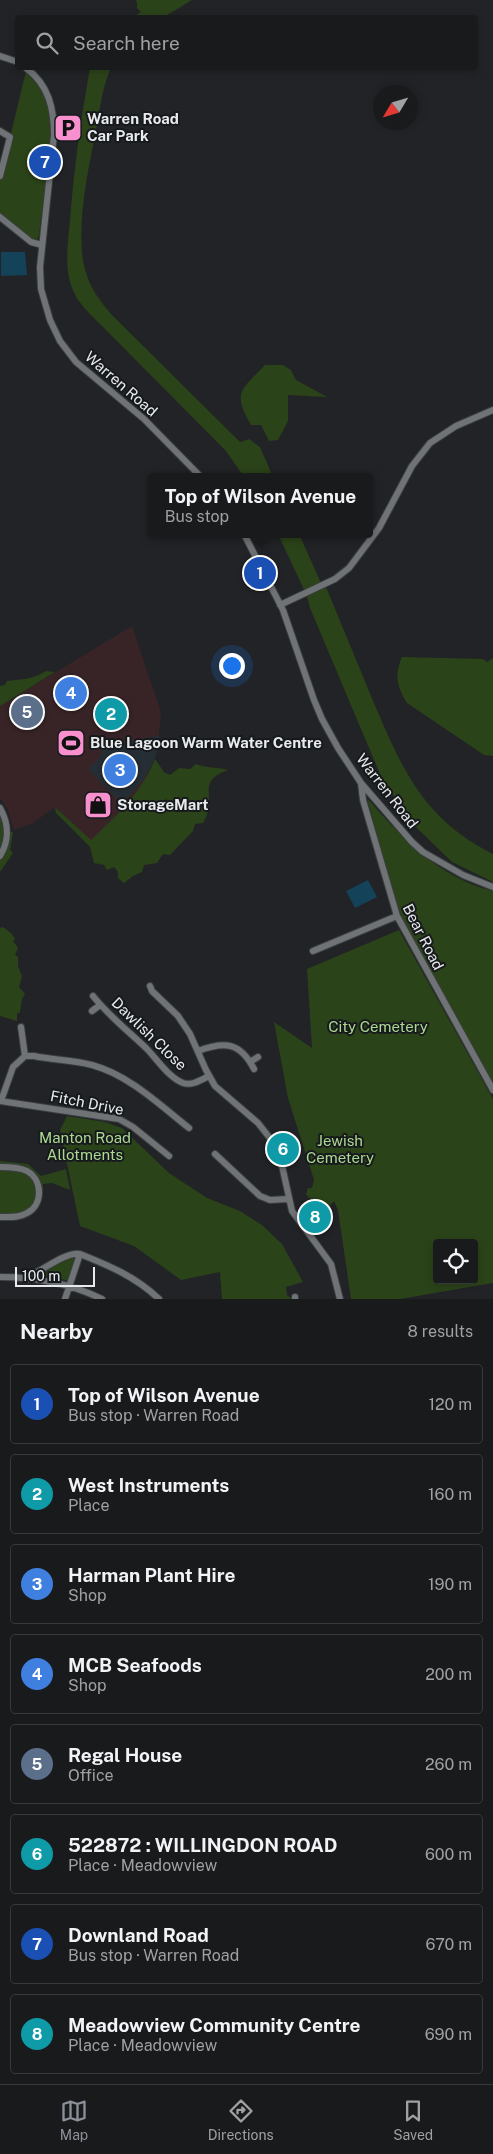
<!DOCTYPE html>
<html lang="en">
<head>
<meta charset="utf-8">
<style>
  :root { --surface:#191a1c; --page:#262729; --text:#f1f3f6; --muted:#9fa1a3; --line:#37383b; --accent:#8c9099 }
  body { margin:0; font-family:"Public Sans",sans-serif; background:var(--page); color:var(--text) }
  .controls { position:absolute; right:15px; bottom:15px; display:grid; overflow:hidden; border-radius:5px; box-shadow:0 2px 8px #0003 }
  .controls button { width:45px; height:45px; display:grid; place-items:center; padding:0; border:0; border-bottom:1px solid var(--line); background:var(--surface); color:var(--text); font:25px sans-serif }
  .compass { position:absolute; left:373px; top:85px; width:45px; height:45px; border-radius:50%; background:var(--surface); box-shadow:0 2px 8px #0003; rotate:232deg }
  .scale { position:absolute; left:15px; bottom:12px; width:80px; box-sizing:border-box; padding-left:5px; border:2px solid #e8eaeb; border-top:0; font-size:14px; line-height:18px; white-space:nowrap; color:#e8eaeb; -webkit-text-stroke:4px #171a1d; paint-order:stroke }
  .you { position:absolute; left:231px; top:665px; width:18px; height:18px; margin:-12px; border:4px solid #fff; border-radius:50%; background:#1a73e8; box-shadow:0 0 0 8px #1a73e833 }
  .badge { display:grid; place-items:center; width:32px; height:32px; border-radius:50%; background:var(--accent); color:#fff; font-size:16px; font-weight:700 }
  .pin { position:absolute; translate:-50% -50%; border:2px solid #fff; box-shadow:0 1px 5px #0006 }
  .popup { position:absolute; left:148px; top:473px; width:225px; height:65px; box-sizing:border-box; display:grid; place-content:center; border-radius:5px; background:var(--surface); filter:drop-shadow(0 1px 4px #0005); font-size:16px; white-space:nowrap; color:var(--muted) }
  .popup b { font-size:19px; color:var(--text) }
  .popup::after { content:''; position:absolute; left:50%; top:100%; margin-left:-10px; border:10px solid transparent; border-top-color:var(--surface) }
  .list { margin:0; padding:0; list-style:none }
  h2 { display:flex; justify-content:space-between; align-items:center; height:65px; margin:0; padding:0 20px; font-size:21px }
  h2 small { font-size:16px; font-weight:400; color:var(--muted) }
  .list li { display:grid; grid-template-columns:32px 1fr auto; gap:15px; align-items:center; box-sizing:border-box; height:80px; margin:0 10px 10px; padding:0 10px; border:1px solid var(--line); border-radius:5px }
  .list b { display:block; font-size:19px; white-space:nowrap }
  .list p { margin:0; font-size:16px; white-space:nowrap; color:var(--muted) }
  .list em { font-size:16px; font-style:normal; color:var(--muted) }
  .icon { flex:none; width:28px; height:28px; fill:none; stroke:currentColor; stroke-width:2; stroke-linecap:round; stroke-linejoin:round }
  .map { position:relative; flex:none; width:493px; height:1299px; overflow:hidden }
  .search { position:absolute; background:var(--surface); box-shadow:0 2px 8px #0003; left:15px; right:15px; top:15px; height:55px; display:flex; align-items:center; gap:12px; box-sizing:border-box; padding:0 18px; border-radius:5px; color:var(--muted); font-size:19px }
  .sheet { height:785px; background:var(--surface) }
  nav { display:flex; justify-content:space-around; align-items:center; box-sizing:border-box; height:70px; border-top:1px solid var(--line); background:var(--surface); font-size:14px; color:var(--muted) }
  nav a { display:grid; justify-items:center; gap:2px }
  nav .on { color:var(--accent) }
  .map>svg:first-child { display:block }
  .commercial { fill:#382427 }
  .built { fill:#262e35 }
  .green { fill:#2b4319; fill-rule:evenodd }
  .water { fill:#144258 }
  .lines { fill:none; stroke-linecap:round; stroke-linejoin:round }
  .minor-casing { stroke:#3b3e3f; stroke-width:8 }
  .minor { stroke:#707376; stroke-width:6 }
  .labels { text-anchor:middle; stroke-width:4; stroke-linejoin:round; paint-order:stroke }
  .poi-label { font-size:15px; font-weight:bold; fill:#e8eaeb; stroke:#171a1d; text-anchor:start }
  .street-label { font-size:15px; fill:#e8eaeb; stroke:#171a1d }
  .park-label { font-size:15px; fill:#add890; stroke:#171a1d }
</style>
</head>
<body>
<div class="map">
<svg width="493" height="1299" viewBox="0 0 493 1299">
  <rect width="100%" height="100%" fill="#212326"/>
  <path class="commercial" d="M 132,626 L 161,712 L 158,745 L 146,780 L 124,808 L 91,841 L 55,807 L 33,823 L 14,830 L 7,808 L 0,798 L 0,706 Z"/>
  <path class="built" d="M 160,735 L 155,759 L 143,780 L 122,804 L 88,769 L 100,757 L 102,747 Z"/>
  <path class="green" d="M 135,0 L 192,0 L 164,17 L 133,17 L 141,12 L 137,8 L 137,2 Z
    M 90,68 L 111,68 C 102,87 100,109 96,131 C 88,170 77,221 83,261 C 87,284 99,301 114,317 L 240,442 L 249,439 L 260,447 L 273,477 L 244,477 L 226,451 L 100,324 C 90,314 77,302 72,288 C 64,268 68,241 70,220 C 74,168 81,118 90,68 Z
    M 26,71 C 34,79 42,88 46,99 C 57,131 43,200 39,235 L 36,243 L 0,216 L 0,179 Z
    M 265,365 L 283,365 L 291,370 L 296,380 L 327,397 L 288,395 L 288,421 L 278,440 L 269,441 L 261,425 L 251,425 C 232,392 241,390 265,365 Z
    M 278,534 L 299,534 L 321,583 L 326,587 C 341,623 356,660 371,696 C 401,766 421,818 493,854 L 493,882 L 452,862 L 418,829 L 399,805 L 380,774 L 310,608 L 307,596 Z
    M 402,657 L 483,659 L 487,662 L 493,658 L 493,756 L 484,755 L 407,703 C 397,687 394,675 402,657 Z
    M 46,671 L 55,672 L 0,706 L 0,686 L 5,685 L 7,681 C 23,679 31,680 46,671 Z
    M 155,759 L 164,772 L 170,775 L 179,768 L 190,769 L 196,764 C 205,768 217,767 228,770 C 194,782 219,798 203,823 L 195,824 L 193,831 L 170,855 L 163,854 L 157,863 L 144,865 L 142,872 L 133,876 L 124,883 L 118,878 L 118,872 L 114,867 L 107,870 L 104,865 L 94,863 L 90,847 L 56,813 L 55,807 L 91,840 C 116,816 142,792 155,759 Z
    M 367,798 C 402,838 439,878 493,891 L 493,1084 L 405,926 L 397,908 Z
    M 0,816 L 4,832 L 13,832 L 10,850 L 13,853 L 0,872 Z
    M 3,927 L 11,933 L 15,939 L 13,941 L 18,948 L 15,955 L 18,957 L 18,966 L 22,976 L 19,987 L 25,994 L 22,999 L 20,1012 L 17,1014 L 17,1021 L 0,1016 L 0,928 Z
    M 399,930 L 493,1099 L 493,1283 L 400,1299 L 351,1299 L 338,1210 L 334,1201 L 329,1207 L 322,1210 L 314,1199 L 309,1198 L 306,1194 L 308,1188 L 312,1188 L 314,1180 L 288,1098 L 274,1022 L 312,1048 L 307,969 ZM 437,1243 L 474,1243 L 474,1280 L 437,1280 Z
    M 67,1116 L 105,1122 L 122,1128 L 169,1173 L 207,1198 L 240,1211 L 262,1225 L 282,1244 L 303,1282 L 286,1287 L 287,1295 L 292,1299 L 222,1299 L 220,1272 L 181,1280 L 134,1246 L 80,1226 L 60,1130 Z
    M 0,1161 L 28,1164 L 41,1176 L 66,1169 L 70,1190 L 52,1183 L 43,1184 C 43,1188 44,1194 42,1199 C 37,1220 18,1221 0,1221 Z
    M 77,1255 L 70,1281 L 37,1274 Z"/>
  <path class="water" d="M 1,252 L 25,252 L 27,275 L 1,276 Z
    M 368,880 L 377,897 L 355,908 L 346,891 Z"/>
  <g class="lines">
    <defs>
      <path id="minor" d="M 0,56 L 18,62
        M 26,68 C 49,85 54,109 54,135 L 40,267 L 41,289 L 50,320 L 60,341 L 76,362 L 144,419 L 201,477
        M 0,131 L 10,137 L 0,176
        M 0,217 L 31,242 L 42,245
        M 244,534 L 283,610 L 314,700 L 322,719 L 338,748 L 361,783 L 412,842 L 423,852 L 463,875 L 493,887
        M 280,605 L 335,579 L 349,568 L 379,528 L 412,466 L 430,443 L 456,426 L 493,410
        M 361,783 L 363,800 L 397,916 L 493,1090
        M 0,808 C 9,824 9,841 0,856
        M 313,951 L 397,916
        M 150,986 L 152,991 L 178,1016 L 190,1034 L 206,1070 L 215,1086 L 258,1123 L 273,1142 L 281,1161 L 292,1211 L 331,1264 L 340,1299
        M 93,996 C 109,1016 128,1031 146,1048 C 157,1059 169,1078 183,1083 C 192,1086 201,1080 209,1076
        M 92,1011 L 100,1005
        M 21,1027 L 25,1056
        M 198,1051 C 225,1041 240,1042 254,1069
        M 250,1062 L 258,1057
        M 0,1101 L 119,1119 L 133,1127 L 169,1156
        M 1,1101 L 13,1067 L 25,1056 L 34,1056 C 53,1060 73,1060 92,1065 C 129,1075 160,1105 189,1128
        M 215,1154 L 260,1196 L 270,1200 L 288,1199
        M 0,1167 C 9,1167 19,1167 27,1171 C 43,1180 43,1205 27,1213 C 19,1218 9,1217 0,1217
        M 0,1277 C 37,1277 69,1283 102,1299
        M 32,1278 L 33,1274 C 46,1268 66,1252 80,1254
        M 295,1297 L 295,1299
        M 65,1299 L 80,1254 C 110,1266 136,1277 159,1299"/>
    </defs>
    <use href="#minor" class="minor-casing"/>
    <use href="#minor" class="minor"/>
  </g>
  <defs>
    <symbol id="parking-square" viewBox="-11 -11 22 22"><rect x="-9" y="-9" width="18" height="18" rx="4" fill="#f790cd" stroke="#171a1d"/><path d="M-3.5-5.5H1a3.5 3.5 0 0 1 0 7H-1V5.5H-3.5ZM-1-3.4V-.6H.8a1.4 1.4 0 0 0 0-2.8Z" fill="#111"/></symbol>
    <symbol id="stadium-square" viewBox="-11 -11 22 22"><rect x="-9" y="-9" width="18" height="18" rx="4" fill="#f790cd" stroke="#171a1d"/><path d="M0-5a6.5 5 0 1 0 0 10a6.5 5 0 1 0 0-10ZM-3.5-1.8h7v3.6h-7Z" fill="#111"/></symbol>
    <symbol id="shop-square" viewBox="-11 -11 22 22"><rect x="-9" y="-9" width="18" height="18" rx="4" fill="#f790cd" stroke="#171a1d"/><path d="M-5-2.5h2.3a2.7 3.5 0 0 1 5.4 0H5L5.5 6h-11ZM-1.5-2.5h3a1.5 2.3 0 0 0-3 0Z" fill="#111"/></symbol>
  </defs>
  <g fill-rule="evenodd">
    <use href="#parking-square" x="52" y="112" width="32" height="32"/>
    <use href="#stadium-square" x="55" y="727" width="32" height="32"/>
    <use href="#shop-square" x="82" y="789" width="32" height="32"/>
  </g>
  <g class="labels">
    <g class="poi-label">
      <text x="87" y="124">Warren Road<tspan x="87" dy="17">Car Park</tspan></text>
      <text x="90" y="748">Blue Lagoon Warm Water Centre</text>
      <text x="117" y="810">StorageMart</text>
    </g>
    <g class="street-label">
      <text transform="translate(121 384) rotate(41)" y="5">Warren Road</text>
      <text transform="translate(387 791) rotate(52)" y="5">Warren Road</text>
      <text transform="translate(423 937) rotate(63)" y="5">Bear Road</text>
      <text transform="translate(149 1034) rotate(44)" y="5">Dawlish Close</text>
      <text transform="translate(87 1103) rotate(11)" y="5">Fitch Drive</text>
    </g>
    <g class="park-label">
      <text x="378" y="1032">City Cemetery</text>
      <text x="85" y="1143">Manton Road<tspan x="85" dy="17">Allotments</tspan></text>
      <text x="340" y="1146">Jewish<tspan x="340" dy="17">Cemetery</tspan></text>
    </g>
  </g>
</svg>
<div class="controls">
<button><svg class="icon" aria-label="locate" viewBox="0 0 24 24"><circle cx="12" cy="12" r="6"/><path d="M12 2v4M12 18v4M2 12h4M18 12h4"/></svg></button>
</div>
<svg class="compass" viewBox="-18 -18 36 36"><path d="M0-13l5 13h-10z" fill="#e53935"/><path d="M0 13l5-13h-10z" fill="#9fa1a3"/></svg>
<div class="scale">100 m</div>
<div class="you"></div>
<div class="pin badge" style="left:260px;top:573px;background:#1a4fb4">1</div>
<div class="popup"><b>Top of Wilson Avenue</b>Bus stop</div>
<div class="pin badge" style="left:111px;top:714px;background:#0f9aa8">2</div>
<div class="pin badge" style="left:120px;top:770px;background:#3f7fe0">3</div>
<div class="pin badge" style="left:71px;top:693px;background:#3f7fe0">4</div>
<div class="pin badge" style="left:27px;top:712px;background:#5c6f8a">5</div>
<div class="pin badge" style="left:283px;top:1149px;background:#0f9aa8">6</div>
<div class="pin badge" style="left:45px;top:162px;background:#1a4fb4">7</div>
<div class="pin badge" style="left:315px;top:1217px;background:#0f9aa8">8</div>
<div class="search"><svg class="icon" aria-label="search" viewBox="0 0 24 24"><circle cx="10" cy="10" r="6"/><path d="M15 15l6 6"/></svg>Search here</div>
</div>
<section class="sheet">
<h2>Nearby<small>8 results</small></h2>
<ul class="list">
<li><span class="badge" style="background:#1a4fb4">1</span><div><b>Top of Wilson Avenue</b><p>Bus stop · Warren Road</p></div><em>120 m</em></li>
<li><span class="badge" style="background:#0f9aa8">2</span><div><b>West Instruments</b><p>Place</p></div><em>160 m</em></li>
<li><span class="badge" style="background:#3f7fe0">3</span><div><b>Harman Plant Hire</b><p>Shop</p></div><em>190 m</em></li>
<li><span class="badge" style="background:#3f7fe0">4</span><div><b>MCB Seafoods</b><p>Shop</p></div><em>200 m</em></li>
<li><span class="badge" style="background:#5c6f8a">5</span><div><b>Regal House</b><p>Office</p></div><em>260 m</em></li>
<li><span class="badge" style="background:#0f9aa8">6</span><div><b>522872 : WILLINGDON ROAD</b><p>Place · Meadowview</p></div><em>600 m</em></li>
<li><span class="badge" style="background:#1a4fb4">7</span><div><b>Downland Road</b><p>Bus stop · Warren Road</p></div><em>670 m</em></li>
<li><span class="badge" style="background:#0f9aa8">8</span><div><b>Meadowview Community Centre</b><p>Place · Meadowview</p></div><em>690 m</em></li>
</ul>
</section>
<nav>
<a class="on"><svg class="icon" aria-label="map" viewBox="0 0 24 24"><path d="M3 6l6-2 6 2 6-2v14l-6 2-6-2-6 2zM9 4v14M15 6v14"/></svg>Map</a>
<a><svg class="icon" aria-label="directions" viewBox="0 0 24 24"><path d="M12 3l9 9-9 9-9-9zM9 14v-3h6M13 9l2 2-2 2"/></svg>Directions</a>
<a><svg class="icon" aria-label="saved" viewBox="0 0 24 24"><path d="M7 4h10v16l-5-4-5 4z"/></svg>Saved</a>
</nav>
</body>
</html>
